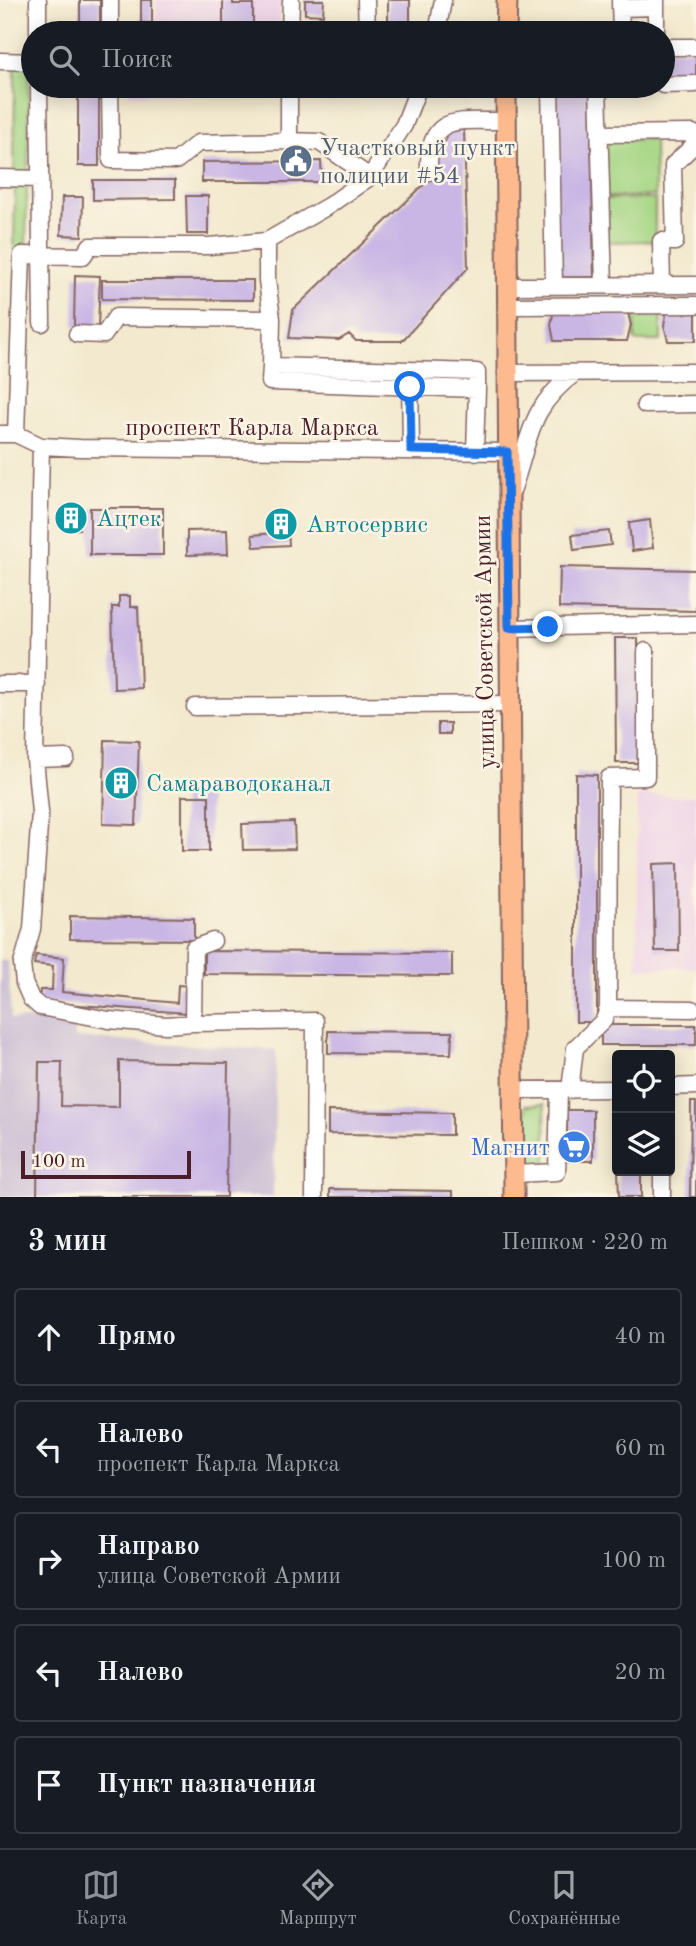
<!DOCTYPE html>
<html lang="ru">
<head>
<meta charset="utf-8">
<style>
  :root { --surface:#171b24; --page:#20242c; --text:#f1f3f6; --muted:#9ea1a6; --line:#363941; --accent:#8c9099 }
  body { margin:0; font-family:"Old Standard TT",serif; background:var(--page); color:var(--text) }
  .controls { position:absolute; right:21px; bottom:21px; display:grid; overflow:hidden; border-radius:7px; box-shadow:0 4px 18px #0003 }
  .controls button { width:63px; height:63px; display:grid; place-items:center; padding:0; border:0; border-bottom:2px solid var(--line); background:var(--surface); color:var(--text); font:35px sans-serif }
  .scale { position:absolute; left:21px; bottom:18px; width:170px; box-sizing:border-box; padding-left:7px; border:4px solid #4a1f2b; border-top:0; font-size:19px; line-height:24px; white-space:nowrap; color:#4a1f2b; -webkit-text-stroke:5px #fcf5e5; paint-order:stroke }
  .stop { position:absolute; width:21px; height:21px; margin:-16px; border:5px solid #1a73e8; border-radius:50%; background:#fff }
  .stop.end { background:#1a73e8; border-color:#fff; box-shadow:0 2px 7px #0008 }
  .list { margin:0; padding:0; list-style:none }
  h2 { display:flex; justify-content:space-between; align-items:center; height:91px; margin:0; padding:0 28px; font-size:30px }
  h2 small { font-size:23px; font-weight:400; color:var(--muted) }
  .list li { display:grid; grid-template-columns:46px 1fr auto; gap:21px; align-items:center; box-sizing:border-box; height:98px; margin:0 14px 14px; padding:0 14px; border:2px solid var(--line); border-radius:7px }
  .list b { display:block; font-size:26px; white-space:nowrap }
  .list p { margin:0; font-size:23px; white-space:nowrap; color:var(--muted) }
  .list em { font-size:23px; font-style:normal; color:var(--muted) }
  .icon { flex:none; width:38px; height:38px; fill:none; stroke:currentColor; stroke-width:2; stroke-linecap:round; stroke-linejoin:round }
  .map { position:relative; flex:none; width:696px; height:1197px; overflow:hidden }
  .search { position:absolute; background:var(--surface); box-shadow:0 4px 18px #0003; left:21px; right:21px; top:21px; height:77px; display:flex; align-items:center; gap:18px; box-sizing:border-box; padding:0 24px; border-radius:38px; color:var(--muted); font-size:26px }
  .sheet { height:651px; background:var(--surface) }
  nav { display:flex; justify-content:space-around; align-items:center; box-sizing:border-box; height:98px; border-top:2px solid var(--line); background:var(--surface); font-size:19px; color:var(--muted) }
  nav a { display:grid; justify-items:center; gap:4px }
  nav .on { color:var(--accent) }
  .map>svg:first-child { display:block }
  .built { fill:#edd0e8 }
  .industrial { fill:#ccbed4 }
  .green { fill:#a6d684; stroke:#787a58; stroke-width:2 }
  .building { fill:#c9b6e5 }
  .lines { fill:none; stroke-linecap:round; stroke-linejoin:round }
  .minor-casing { stroke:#856664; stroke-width:19 }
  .major-casing { stroke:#856664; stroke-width:23 }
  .minor { stroke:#fff; stroke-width:16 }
  .major { stroke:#fcba8e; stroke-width:19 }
  .route { stroke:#1a73e8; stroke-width:9 }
  .labels { text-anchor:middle; stroke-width:5; stroke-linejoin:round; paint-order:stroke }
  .service-label { font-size:24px; fill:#4e5e75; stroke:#fcf5e5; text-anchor:start }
  .street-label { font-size:24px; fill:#4a1f2b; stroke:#fcf5e5 }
  .culture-label { font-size:24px; fill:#0d838f; stroke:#fcf5e5; text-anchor:start }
  .shop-label { font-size:24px; fill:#366cbe; stroke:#fcf5e5; text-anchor:end }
</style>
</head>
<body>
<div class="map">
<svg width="696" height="1197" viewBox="0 0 696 1197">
  <rect width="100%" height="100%" fill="#fcf5e5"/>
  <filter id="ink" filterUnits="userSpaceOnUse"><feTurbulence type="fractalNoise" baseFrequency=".0143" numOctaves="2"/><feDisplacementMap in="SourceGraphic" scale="14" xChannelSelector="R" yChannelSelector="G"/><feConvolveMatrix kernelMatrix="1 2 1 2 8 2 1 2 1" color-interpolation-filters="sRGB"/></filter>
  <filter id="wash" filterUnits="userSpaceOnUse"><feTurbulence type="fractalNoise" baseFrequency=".00686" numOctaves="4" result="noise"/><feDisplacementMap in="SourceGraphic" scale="28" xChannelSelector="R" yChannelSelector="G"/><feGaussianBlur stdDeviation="1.57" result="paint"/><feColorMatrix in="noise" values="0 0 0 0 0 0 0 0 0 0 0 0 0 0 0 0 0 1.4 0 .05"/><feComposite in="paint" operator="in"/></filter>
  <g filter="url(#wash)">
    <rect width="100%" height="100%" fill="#f3e9ce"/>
    <path class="built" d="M 156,0 L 280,0 L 280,33 L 128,33 L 157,32 Z
      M 129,86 L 281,86 L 281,93 L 129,95 Z
      M 637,795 L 696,796 L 696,968 L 637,968 Z"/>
    <path class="industrial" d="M 0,960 L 8,961 L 11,1019 L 74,1021 L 75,1038 L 276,1050 L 273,1197 L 0,1197 Z"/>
    <path class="green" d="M 15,65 L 29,65 L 28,178 L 14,178 Z
      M 654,139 L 655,196 L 606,197 L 605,140 Z
      M 15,181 L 27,181 L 26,251 L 14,251 Z
      M 606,199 L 655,199 L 655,241 L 606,242 Z
      M 635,309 L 661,309 L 661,341 L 635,341 Z
      M 545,1104 L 546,1165 L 527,1166 L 526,1105 Z"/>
    <g id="blocks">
      <path class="building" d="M 80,0 L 100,0 L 100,33 L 80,33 Z
        M 141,0 L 152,0 L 152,23 L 141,23 Z
        M 223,0 L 233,0 L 233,4 L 253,4 L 253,26 L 233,25 L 233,33 L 202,33 L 202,26 L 223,26 Z
        M 305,0 L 324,0 L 323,15 L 305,14 Z
        M 388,0 L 410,0 L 410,33 L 388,33 Z
        M 696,49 L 696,77 L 663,78 L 663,50 Z
        M 467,86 L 481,86 L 478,98 L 467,98 Z
        M 553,86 L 590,86 L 594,277 L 557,278 Z
        M 78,87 L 99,87 L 99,166 L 78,166 Z
        M 464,130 L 468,268 L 402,341 L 356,341 L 349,334 L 339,340 L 289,338 L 293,310 L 435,174 L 434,152 L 446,140 L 445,131 Z
        M 321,161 L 322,182 L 202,182 L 202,162 Z
        M 93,180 L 175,180 L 175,199 L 93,200 Z
        M 186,196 L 208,196 L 208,234 L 187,234 Z
        M 62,197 L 83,197 L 82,236 L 61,235 Z
        M 75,275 L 100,276 L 98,327 L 74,326 Z
        M 102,280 L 253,280 L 253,300 L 102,299 Z
        M 554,309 L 627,309 L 631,325 L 627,341 L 554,341 L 551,325 Z
        M 667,309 L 696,309 L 696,341 L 668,341 L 664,325 Z
        M 64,507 L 78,507 L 79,529 L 64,530 Z
        M 90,508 L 163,508 L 163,555 L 90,555 Z
        M 287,513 L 289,545 L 254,547 L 252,535 L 275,533 L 273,514 Z
        M 650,520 L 653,548 L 632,551 L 629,523 Z
        M 227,530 L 228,554 L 187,555 L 187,531 Z
        M 609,531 L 611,545 L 574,550 L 572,535 Z
        M 560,567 L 696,570 L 696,611 L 559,608 Z
        M 119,596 L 130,596 L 130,607 L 138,607 L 141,688 L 114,689 L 112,607 L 119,607 Z
        M 615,638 L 638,638 L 638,763 L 616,763 Z
        M 438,723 L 450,723 L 450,734 L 438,734 Z
        M 105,740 L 139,741 L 136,825 L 103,824 Z
        M 576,774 L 597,775 L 597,1022 L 576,1022 Z
        M 182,796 L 209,796 L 209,851 L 182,851 Z
        M 294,822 L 295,849 L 243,850 L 242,824 Z
        M 678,863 L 679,951 L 655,951 L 653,864 Z
        M 70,916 L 194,918 L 194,940 L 70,939 Z
        M 204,951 L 452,953 L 452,976 L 204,974 Z
        M 36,955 L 64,958 L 62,992 L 177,1003 L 178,985 L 189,986 L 187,1013 L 39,1002 L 40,990 L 52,990 L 53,966 L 34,964 Z
        M 601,1025 L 696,1025 L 696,1045 L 601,1045 Z
        M 328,1031 L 452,1032 L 451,1054 L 328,1053 Z
        M 119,1061 L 228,1063 L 226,1197 L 37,1197 L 39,1062 L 62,1062 L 61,1106 L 119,1107 Z
        M 691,1102 L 696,1102 L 696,1197 L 690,1197 Z
        M 567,1110 L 593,1110 L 593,1161 L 567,1161 Z
        M 328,1111 L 452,1113 L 452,1135 L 328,1134 Z
        M 618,1171 L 641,1171 L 641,1197 L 619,1197 Z
        M 330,1189 L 453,1191 L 453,1197 L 330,1197 Z"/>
    </g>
  </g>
  <g filter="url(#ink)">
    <use href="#blocks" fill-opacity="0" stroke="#856664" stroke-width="2"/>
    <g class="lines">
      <defs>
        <path id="minor" d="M 38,0 L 38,33
          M 110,0 L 110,33
          M 366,0 L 367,33
          M 620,0 L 621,33
          M 656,0 L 656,33
          M 620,8 L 656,7
          M 290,33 L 291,0
          M 437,33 L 443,0
          M 663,47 L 696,47
          M 0,61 L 33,62
          M 663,85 L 696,84
          M 39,86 L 42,323
          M 110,86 L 111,160 L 176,161 L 198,143 L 289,141
          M 289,86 L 289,141 L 319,142 L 370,177
          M 550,86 L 554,286
          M 598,86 L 604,285
          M 598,87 L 632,86
          M 599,134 L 693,133 L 696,147
          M 429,172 C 427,111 459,122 506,121
          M 0,178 L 40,179
          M 267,241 L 267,280 L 272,319 L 271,366 L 477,372 L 477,389 L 270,382 L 271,366
          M 662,285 L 661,241 L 675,242 L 673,165 L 694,145
          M 506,286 L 696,285
          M 506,306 L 696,305
          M 77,334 L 104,335 L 116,317 L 272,319
          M 506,373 L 696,372
          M 410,376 L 411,450
          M 645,405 L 696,404
          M 0,434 L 16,434 L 41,446 L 80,448 L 507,452
          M 16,434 L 22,255 L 83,256 L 90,246 L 209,246 L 267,241 L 328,206 L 370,177 L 404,125 L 419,86
          M 41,446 L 35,759 L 40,812 L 32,929 L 22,964 L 24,983 L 31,999 L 40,1007 L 109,1020 L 166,1025 L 193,1023
          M 475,451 L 477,389
          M 512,491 C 531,438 527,409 575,373
          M 509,628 L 696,624
          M 0,684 L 37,684
          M 195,707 L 509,704
          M 35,759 L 66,758
          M 213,941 L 194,948 L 193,1023 L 315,1021 L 314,1197
          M 608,1008 L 609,778 L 646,777 L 646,651
          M 670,1087 L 696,1086
          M 513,1090 L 617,1089
          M 570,1090 L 575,1048 L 604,1020 L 608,1008 L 692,1009
          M 513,1174 L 557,1172 L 559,1091
          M 662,1197 L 662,1171"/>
        <path id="major" d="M 506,33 L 507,0
          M 506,86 L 514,1197"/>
      </defs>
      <use href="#minor" class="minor-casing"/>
      <use href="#major" class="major-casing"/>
      <use href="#minor" class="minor"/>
      <use href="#major" class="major"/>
    </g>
  </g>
  <g class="lines" filter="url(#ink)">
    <path class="route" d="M 410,387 L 411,450 L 507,452 L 509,628 L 548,627"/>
  </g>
  <defs>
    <symbol id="civic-disc" viewBox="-11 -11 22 22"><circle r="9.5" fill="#5c6f8a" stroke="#fcf5e5"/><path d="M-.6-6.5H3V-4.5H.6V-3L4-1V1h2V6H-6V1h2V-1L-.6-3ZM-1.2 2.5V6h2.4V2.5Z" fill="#fff"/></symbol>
    <symbol id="building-disc" viewBox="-11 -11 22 22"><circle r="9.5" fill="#0f9aa8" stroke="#fcf5e5"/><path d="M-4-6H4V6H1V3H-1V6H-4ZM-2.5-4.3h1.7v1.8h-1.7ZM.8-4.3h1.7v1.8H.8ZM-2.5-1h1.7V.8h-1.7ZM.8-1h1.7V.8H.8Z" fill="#fff"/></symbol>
    <symbol id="supermarket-disc" viewBox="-11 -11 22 22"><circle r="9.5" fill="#3f7fe0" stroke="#fcf5e5"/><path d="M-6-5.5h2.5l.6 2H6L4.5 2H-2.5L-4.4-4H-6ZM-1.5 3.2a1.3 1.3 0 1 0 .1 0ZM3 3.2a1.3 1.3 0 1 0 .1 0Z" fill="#fff"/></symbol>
  </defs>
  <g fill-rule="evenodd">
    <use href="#civic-disc" x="277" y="142" width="38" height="38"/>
    <use href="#building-disc" x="52" y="499" width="38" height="38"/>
    <use href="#building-disc" x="262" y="505" width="38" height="38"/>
    <use href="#building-disc" x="102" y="764" width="38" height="38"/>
    <use href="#supermarket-disc" x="555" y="1128" width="38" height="38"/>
  </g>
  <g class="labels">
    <g class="service-label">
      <text x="320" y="155">Участковый пункт<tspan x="320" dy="28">полиции #54</tspan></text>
    </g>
    <g class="street-label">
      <text x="252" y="435">проспект Карла Маркса</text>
      <text transform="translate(484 642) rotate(-91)" y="8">улица Советской Армии</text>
    </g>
    <g class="culture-label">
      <text x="96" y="526">Ацтек</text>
      <text x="306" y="532">Автосервис</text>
      <text x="146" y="791">Самараводоканал</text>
    </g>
    <g class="shop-label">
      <text x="550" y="1155">Магнит</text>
    </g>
  </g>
</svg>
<div class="controls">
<button><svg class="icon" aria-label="locate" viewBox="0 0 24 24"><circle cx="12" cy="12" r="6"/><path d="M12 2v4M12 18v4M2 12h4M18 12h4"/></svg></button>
<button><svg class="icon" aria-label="layers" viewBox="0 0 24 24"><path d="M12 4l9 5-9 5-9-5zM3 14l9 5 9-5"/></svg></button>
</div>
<div class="scale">100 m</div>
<div class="stop" style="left:410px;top:387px"></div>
<div class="stop end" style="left:548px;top:627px"></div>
<div class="search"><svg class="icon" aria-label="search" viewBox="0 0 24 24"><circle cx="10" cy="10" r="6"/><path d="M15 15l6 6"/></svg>Поиск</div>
</div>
<section class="sheet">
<h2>3 мин<small>Пешком · 220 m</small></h2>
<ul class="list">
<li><svg class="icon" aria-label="ahead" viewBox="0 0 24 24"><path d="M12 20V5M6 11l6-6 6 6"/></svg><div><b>Прямо</b></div><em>40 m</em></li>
<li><svg class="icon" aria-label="left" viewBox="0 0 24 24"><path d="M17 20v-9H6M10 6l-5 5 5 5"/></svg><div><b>Налево</b><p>проспект Карла Маркса</p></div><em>60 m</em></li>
<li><svg class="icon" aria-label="right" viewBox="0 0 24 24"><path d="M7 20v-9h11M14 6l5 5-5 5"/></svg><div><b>Направо</b><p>улица Советской Армии</p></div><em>100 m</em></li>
<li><svg class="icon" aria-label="left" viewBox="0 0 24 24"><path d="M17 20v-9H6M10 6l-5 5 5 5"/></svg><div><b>Налево</b></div><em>20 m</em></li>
<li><svg class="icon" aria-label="arrive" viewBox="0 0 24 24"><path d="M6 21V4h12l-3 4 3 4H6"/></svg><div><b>Пункт назначения</b></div></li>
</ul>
</section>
<nav>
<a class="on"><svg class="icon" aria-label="map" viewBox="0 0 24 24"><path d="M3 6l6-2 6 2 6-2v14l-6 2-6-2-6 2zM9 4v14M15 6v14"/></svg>Карта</a>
<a><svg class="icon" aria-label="directions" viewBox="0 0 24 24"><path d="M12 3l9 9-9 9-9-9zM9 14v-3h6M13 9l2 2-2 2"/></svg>Маршрут</a>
<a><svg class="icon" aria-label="saved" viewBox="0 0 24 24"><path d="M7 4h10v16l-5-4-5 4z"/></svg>Сохранённые</a>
</nav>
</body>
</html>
